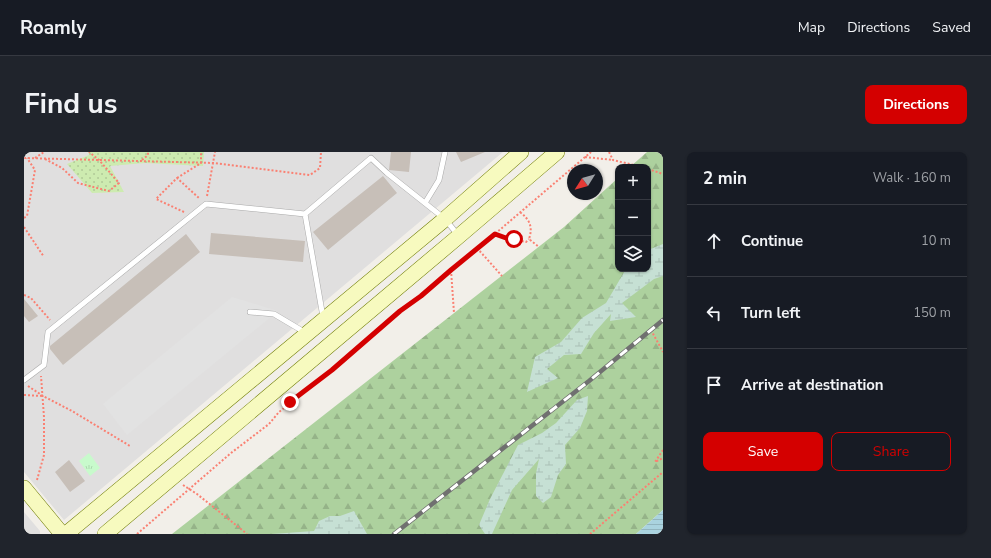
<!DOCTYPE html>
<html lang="en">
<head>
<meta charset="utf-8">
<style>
  :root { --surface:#171b24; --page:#20242c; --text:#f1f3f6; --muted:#9ea1a6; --line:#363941; --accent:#d40000 }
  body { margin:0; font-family:"Nunito Sans",sans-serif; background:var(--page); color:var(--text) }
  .controls { position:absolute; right:12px; top:12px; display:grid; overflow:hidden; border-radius:8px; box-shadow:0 1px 3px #0004 }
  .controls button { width:36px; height:36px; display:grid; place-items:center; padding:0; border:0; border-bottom:1px solid var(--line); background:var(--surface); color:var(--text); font:20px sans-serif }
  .compass { position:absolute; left:543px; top:12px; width:36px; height:36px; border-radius:50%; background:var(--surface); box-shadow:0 1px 3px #0004; rotate:233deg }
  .stop { position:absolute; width:12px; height:12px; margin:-9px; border:3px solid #d40000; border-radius:50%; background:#fff }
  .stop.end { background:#d40000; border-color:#fff; box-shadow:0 1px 4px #0008 }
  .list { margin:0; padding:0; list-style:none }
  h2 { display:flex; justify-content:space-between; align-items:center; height:52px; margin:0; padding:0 16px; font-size:17px }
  h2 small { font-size:13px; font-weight:400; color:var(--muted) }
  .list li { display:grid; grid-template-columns:26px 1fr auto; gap:12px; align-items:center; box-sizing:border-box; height:72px; padding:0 16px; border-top:1px solid var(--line) }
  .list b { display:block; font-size:15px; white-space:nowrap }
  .list em { font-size:13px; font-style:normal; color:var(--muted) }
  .actions { display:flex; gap:8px; padding:12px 16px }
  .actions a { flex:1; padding:9px 0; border:1px solid var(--accent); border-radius:8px; text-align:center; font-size:14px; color:var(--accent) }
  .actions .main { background:var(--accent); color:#fff }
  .icon { flex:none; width:22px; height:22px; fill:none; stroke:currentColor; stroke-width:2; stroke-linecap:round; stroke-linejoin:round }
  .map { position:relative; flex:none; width:639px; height:382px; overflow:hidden; border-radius:8px }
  header { display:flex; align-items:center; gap:24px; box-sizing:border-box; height:56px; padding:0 20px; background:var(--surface); border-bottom:1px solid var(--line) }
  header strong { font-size:19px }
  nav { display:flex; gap:22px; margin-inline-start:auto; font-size:14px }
  .intro { display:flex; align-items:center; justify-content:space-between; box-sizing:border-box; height:96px; padding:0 24px }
  h1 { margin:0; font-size:28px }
  .button { padding:10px 18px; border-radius:8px; background:var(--accent); color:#fff; font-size:14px; font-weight:700 }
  main { display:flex; gap:24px; padding:0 24px }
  aside { flex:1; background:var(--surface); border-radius:8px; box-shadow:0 1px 3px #0004 }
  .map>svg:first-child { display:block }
  .residential { fill:#e0dfdf }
  .grass { fill:url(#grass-dots) }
  .forest { fill:url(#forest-firs) }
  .wetland { fill:url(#wetland-marsh) }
  .park { fill:url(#park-tufts) }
  .parking { fill:#e2e2e2 }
  .water { fill:url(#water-rules) }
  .building { fill:#c7bfb8 }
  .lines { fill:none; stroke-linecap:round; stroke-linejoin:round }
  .lane-casing { stroke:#a9a9a9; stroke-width:6 }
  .secondary-casing { stroke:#707d05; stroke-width:16 }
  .path { stroke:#fa8072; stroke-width:2; stroke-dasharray:2 2; stroke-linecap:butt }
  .lane { stroke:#fff; stroke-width:5 }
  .secondary { stroke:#f7fabf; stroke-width:15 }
  .rail-casing { stroke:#707070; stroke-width:4.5 }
  .rail { stroke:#fff; stroke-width:3; stroke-dasharray:9; stroke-linecap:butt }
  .route { stroke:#d40000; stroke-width:5 }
</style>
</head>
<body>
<header>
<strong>Roamly</strong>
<nav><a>Map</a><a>Directions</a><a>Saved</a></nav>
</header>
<div class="intro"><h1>Find us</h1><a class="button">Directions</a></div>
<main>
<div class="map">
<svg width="639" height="382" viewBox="0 0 639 382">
  <defs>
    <pattern id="grass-dots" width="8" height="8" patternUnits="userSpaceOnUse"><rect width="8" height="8" fill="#cdebb0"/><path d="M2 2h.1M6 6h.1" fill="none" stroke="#b0c997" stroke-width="1.8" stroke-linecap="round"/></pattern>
    <pattern id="forest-firs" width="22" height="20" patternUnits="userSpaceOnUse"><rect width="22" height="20" fill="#add19e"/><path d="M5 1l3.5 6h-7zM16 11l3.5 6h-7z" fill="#95b388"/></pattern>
    <pattern id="wetland-marsh" width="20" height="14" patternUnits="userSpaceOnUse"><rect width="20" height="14" fill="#c6e0d4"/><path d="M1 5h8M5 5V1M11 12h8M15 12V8" fill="none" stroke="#aac0b6"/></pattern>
    <pattern id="park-tufts" width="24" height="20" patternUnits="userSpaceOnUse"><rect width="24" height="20" fill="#c8facc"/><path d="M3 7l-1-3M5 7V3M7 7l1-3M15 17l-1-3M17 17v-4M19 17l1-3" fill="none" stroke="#acd6af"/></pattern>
    <pattern id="water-rules" width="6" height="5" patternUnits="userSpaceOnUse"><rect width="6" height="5" fill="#aad3df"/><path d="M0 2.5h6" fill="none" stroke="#92b5bf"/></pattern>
  </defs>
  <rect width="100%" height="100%" fill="#f2efe9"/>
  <path class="residential" d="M 0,0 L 479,0 L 40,368 L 0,320 Z
    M 0,360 L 16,379 L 16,382 L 0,382 Z"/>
  <path class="grass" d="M 64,0 L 180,0 L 179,14 L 121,11 L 86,14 L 100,40 L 68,41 L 43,12 L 65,3 Z"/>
  <path class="forest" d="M 623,0 L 639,0 L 639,358 L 612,382 L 148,382 L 540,75 L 594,26 L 594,117 L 624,117 L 624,15 L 606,15 Z"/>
  <path class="wetland" d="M 639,92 L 639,124 L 630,127 L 598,151 L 612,165 L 586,169 L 587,162 L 570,181 L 557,202 L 540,203 L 523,217 L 534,226 L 503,240 L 511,205 L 537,190 L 558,166 L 582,151 L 602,117 L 624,117 L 624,98 Z
    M 564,244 L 563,259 L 556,276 L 541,293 L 542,312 L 534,323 L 527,345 L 519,351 L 512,344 L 512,321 L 515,307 L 488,338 L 468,382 L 461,382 L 455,373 L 466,347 L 494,293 L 518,281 L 532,271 L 553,248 Z
    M 330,359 L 343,382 L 248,382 L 290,379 L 295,369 L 306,364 L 316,364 Z"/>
  <path class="park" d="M 65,301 L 76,316 L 66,324 L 55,309 Z"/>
  <path class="parking" d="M 208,145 L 254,159 L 103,283 L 79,252 Z"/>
  <path class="water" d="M 639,358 L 639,382 L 612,382 Z"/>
  <path class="building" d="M 367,0 L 387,0 L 385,20 L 365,18 Z
    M 432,0 L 461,0 L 437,10 Z
    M 359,24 L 373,41 L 304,98 L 289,80 Z
    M 187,81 L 281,89 L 279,110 L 185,102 Z
    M 162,82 L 176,100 L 39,213 L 26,197 L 26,194 Z
    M 0,147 L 14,164 L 5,170 L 0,164 Z
    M 45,308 L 61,329 L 46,340 L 31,320 Z"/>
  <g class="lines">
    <defs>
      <path id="lane" d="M 401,51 L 415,28 L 421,0
        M 281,62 L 299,165
        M 226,160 L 250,162 L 282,181
        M 0,228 L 20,213 L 24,180 L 182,52 L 281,62 L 347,6 L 363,21 L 421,67 L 434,83"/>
      <path id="secondary" d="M 0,336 L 38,382
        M 42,382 L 421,67 L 497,0
        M 81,382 L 435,84 L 533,0"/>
    </defs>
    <use href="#lane" class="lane-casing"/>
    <use href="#secondary" class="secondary-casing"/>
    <path class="path" d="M 585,0 L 589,8 L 618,15
      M 561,5 L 589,8
      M 0,6 L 189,11 L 286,23 L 296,16 L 297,0
      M 11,6 L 20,0
      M 21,7 L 38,16 L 54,31 L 85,39 L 95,31 L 75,8 L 65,0
      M 118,8 L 124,3 L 124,0
      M 624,17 L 639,22
      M 153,26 L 177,11 L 177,0
      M 183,44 L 191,0
      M 160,60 L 132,47 L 153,26 L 176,47
      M 496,60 C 506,68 509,75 505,87 L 515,95
      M 0,66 L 3,64 L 11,18 L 3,6
      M 0,75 L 20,105
      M 471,82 L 482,87 L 490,87 L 502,90 L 505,87
      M 453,96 L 478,124
      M 427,118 L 430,161
      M 0,143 L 7,146 L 26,168
      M 627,178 L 639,200
      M 4,234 L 19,244 L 48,259 L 106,294
      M 0,243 L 19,244
      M 639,298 L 631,310 L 639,306
      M 13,328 L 20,303 L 20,265 L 17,224
      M 159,333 L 173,342 L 223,382
      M 113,382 L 207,301 L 245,272 L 255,260 L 308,218 L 376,159 L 397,144 L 439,107 L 465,87 L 567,0
      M 566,382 L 639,320"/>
    <use href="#lane" class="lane"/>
    <use href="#secondary" class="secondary"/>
    <defs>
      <path id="rail" d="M 370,382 L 565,229 L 639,168"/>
    </defs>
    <use href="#rail" class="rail-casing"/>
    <use href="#rail" class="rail"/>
  </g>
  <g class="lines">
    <path class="route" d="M 266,250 L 308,218 L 376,159 L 397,144 L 427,118 L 471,82 L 482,86 L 490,87"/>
  </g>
</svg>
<div class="controls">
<button>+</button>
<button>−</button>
<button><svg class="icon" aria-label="layers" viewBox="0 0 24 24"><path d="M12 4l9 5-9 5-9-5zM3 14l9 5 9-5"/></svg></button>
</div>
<svg class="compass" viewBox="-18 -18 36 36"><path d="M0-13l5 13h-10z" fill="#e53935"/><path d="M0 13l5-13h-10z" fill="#9ea1a6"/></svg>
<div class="stop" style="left:490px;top:87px"></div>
<div class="stop end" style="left:266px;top:250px"></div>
</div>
<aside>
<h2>2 min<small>Walk · 160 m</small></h2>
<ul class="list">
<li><svg class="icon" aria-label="ahead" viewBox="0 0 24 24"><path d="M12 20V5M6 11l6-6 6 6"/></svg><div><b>Continue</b></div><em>10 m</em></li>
<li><svg class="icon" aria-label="left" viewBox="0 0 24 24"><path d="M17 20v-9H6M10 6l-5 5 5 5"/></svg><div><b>Turn left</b></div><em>150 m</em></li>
<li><svg class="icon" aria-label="arrive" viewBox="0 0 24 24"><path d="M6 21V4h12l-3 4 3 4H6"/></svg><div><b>Arrive at destination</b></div></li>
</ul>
<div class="actions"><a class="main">Save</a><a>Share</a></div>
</aside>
</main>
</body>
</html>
